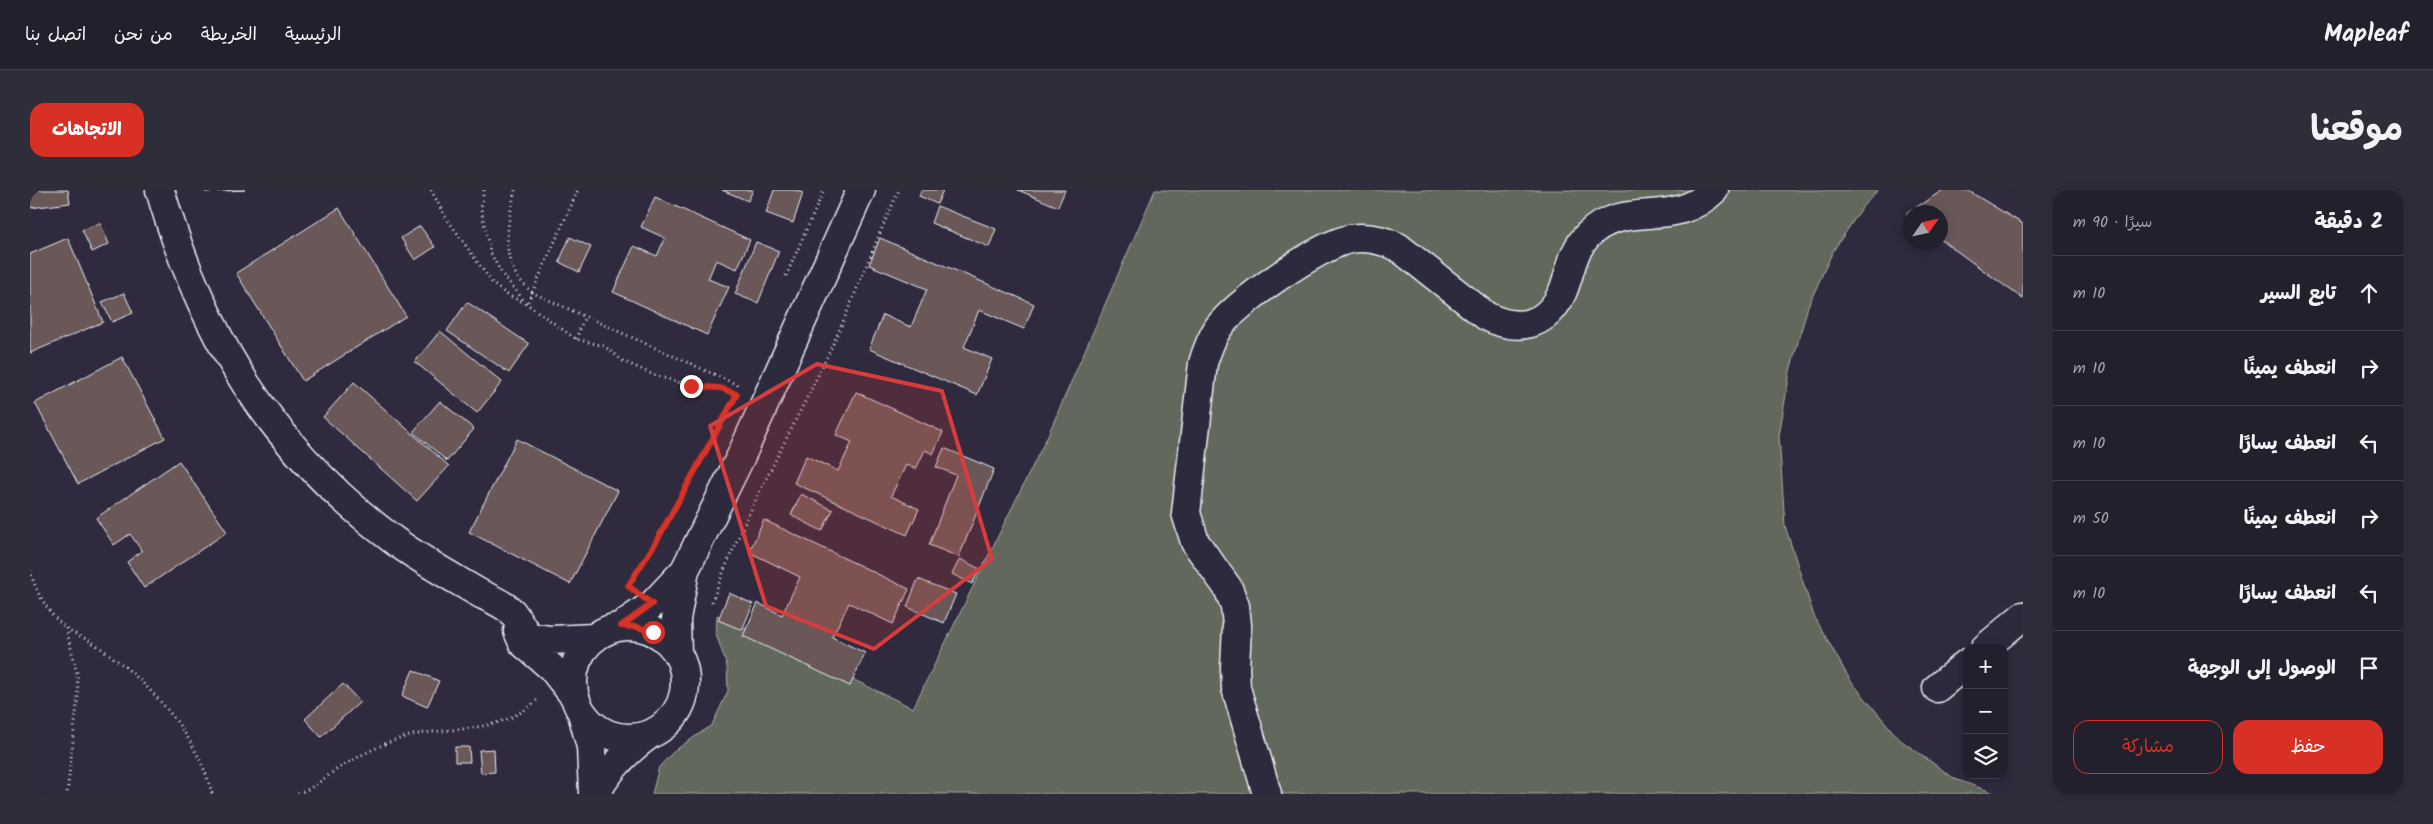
<!DOCTYPE html>
<html lang="ar">
<head>
<meta charset="utf-8">
<style>
  :root { --surface:#23202e; --page:#2f2d3a; --text:#f1f3f6; --muted:#a3a3aa; --line:#403e4a; --accent:#d93025 }
  body { margin:0; font-family:Kalam,"Playpen Sans Arabic",sans-serif; background:var(--page); color:var(--text); direction:rtl }
  .controls { position:absolute; right:15px; bottom:15px; display:grid; overflow:hidden; border-radius:10px; box-shadow:0 2px 12px #0003 }
  .controls button { width:45px; height:45px; display:grid; place-items:center; padding:0; border:0; border-bottom:1px solid var(--line); background:var(--surface); color:var(--text); font:25px sans-serif }
  .compass { position:absolute; left:1873px; top:15px; width:45px; height:45px; border-radius:50%; background:var(--surface); box-shadow:0 2px 12px #0003; rotate:56deg }
  .stop { position:absolute; width:15px; height:15px; margin:-11px; border:4px solid #d93025; border-radius:50%; background:#fff }
  .stop.end { background:#d93025; border-color:#fff; box-shadow:0 1px 5px #0008 }
  .list { margin:0; padding:0; list-style:none }
  h2 { display:flex; justify-content:space-between; align-items:center; height:65px; margin:0; padding:0 20px; font-size:21px }
  h2 small { font-size:16px; font-weight:400; color:var(--muted) }
  .list li { display:grid; grid-template-columns:32px 1fr auto; gap:15px; align-items:center; box-sizing:border-box; height:75px; padding:0 20px; border-top:1px solid var(--line) }
  .list b { display:block; font-size:19px; white-space:nowrap }
  .list em { font-size:16px; font-style:normal; color:var(--muted) }
  .actions { display:flex; gap:10px; padding:15px 20px }
  .actions a { flex:1; padding:11px 0; border:1px solid var(--accent); border-radius:15px; text-align:center; font-size:18px; color:var(--accent) }
  .actions .main { background:var(--accent); color:#fff }
  .icon { flex:none; width:28px; height:28px; fill:none; stroke:currentColor; stroke-width:2; stroke-linecap:round; stroke-linejoin:round }
  .map { position:relative; flex:none; width:1993px; height:604px; overflow:hidden; direction:ltr; border-radius:15px }
  header { display:flex; align-items:center; gap:30px; box-sizing:border-box; height:70px; padding:0 25px; background:var(--surface); border-bottom:1px solid var(--line) }
  header strong { font-size:24px }
  nav { display:flex; gap:28px; margin-inline-start:auto; font-size:18px }
  .intro { display:flex; align-items:center; justify-content:space-between; box-sizing:border-box; height:120px; padding:0 30px }
  h1 { margin:0; font-size:35px }
  .button { padding:12px 22px; border-radius:15px; background:var(--accent); color:#fff; font-size:18px; font-weight:700 }
  main { display:flex; gap:30px; padding:0 30px }
  aside { flex:1; background:var(--surface); border-radius:15px; box-shadow:0 2px 12px #0003 }
  .map>svg:first-child { display:block }
  .green { fill:#62695b; stroke:#a5adaa }
  .building { fill:#6a5958; stroke:#e8f1f8 }
  .lines { fill:none; stroke-linecap:round; stroke-linejoin:round }
  .minor-casing { stroke:#e8f1f8; stroke-width:31 }
  .path { stroke:#e8f1f8; stroke-width:3; stroke-dasharray:1 4; stroke-linecap:butt }
  .minor { stroke:#2f2a3d; stroke-width:28 }
  .route { stroke:#d93025; stroke-width:6 }
  .marked { fill:#d83c3d; fill-opacity:0.2; stroke:#d83c3d; stroke-width:4; stroke-linejoin:round }
</style>
</head>
<body>
<header>
<strong>Mapleaf</strong>
<nav><a>الرئيسية</a><a>الخريطة</a><a>من نحن</a><a>اتصل بنا</a></nav>
</header>
<div class="intro"><h1>موقعنا</h1><a class="button">الاتجاهات</a></div>
<main>
<aside>
<h2>2 دقيقة<small>سيرًا · 90 m</small></h2>
<ul class="list">
<li><svg class="icon" aria-label="ahead" viewBox="0 0 24 24"><path d="M12 20V5M6 11l6-6 6 6"/></svg><div><b>تابع السير</b></div><em>10 m</em></li>
<li><svg class="icon" aria-label="right" viewBox="0 0 24 24"><path d="M7 20v-9h11M14 6l5 5-5 5"/></svg><div><b>انعطف يمينًا</b></div><em>10 m</em></li>
<li><svg class="icon" aria-label="left" viewBox="0 0 24 24"><path d="M17 20v-9H6M10 6l-5 5 5 5"/></svg><div><b>انعطف يسارًا</b></div><em>10 m</em></li>
<li><svg class="icon" aria-label="right" viewBox="0 0 24 24"><path d="M7 20v-9h11M14 6l5 5-5 5"/></svg><div><b>انعطف يمينًا</b></div><em>50 m</em></li>
<li><svg class="icon" aria-label="left" viewBox="0 0 24 24"><path d="M17 20v-9H6M10 6l-5 5 5 5"/></svg><div><b>انعطف يسارًا</b></div><em>10 m</em></li>
<li><svg class="icon" aria-label="arrive" viewBox="0 0 24 24"><path d="M6 21V4h12l-3 4 3 4H6"/></svg><div><b>الوصول إلى الوجهة</b></div></li>
</ul>
<div class="actions"><a class="main">حفظ</a><a>مشاركة</a></div>
</aside>
<div class="map">
<svg width="1993" height="604" viewBox="0 0 1993 604">
  <rect width="100%" height="100%" fill="#2f2a3d"/>
  <filter id="ink" filterUnits="userSpaceOnUse"><feTurbulence type="fractalNoise" baseFrequency=".02" numOctaves="2"/><feDisplacementMap in="SourceGraphic" scale="10" xChannelSelector="R" yChannelSelector="G"/><feConvolveMatrix kernelMatrix="1 2 1 2 8 2 1 2 1" color-interpolation-filters="sRGB"/></filter>
  <g filter="url(#ink)">
    <path class="green" d="M 1125,0 L 1848,0 L 1834,15 L 1803,61 L 1778,116 L 1760,181 L 1749,246 L 1755,336 L 1784,426 L 1820,490 L 1869,549 L 1925,589 L 1967,604 L 622,604 L 629,577 L 644,561 L 682,535 L 698,501 L 697,476 L 686,444 L 687,425 L 883,518 L 1018,245 Z"/>
    <path class="building" d="M 0,0 L 38,0 L 40,13 L 0,18 Z
      M 175,0 L 215,0 L 175,2 Z
      M 692,0 L 723,0 L 718,11 Z
      M 744,0 L 764,0 L 773,3 L 763,33 L 736,23 Z
      M 891,0 L 913,0 L 907,14 L 889,6 Z
      M 988,0 L 1035,0 L 1028,17 Z
      M 1913,0 L 1937,0 L 1993,34 L 1993,109 L 1910,49 L 1910,22 L 1880,22 L 1880,27 L 1876,24 Z
      M 625,7 L 720,50 L 707,79 L 686,70 L 678,89 L 699,97 L 677,145 L 583,102 L 604,56 L 627,66 L 635,48 L 611,37 Z
      M 907,16 L 966,39 L 959,57 L 901,33 Z
      M 309,18 L 376,126 L 273,191 L 206,83 Z
      M 70,33 L 79,54 L 62,62 L 52,40 Z
      M 390,36 L 405,57 L 385,70 L 371,48 Z
      M 540,47 L 561,57 L 549,82 L 529,72 Z
      M 38,48 L 73,132 L 0,163 L 0,64 Z
      M 850,48 L 1004,114 L 994,139 L 949,120 L 934,157 L 962,169 L 947,205 L 839,159 L 853,125 L 881,137 L 897,99 L 839,75 Z
      M 726,52 L 749,61 L 728,113 L 705,104 Z
      M 94,103 L 103,123 L 82,132 L 72,112 Z
      M 437,112 L 499,154 L 479,183 L 417,141 Z
      M 410,141 L 472,192 L 447,223 L 385,172 Z
      M 92,167 L 135,248 L 48,294 L 5,213 Z
      M 324,192 L 419,276 L 387,311 L 293,227 Z
      M 826,202 L 913,242 L 903,264 L 895,260 L 886,279 L 876,275 L 861,306 L 889,319 L 877,345 L 764,293 L 776,266 L 808,281 L 822,252 L 806,245 Z
      M 410,211 L 444,239 L 417,271 L 383,242 Z
      M 487,249 L 588,301 L 540,394 L 439,342 Z
      M 914,258 L 964,279 L 929,367 L 899,355 L 926,285 L 906,277 Z
      M 149,271 L 197,342 L 114,398 L 97,372 L 112,361 L 100,344 L 84,355 L 66,328 Z
      M 771,304 L 803,320 L 792,341 L 761,325 Z
      M 734,330 L 879,399 L 863,434 L 819,413 L 802,447 L 835,463 L 820,496 L 713,446 L 728,413 L 752,425 L 770,387 L 719,362 Z
      M 930,369 L 950,379 L 942,394 L 922,384 Z
      M 888,389 L 926,404 L 914,433 L 877,417 Z
      M 699,403 L 723,414 L 712,440 L 688,430 Z
      M 383,480 L 409,491 L 397,517 L 372,506 Z
      M 313,494 L 330,512 L 291,547 L 275,529 Z
      M 425,557 L 439,557 L 440,572 L 425,572 Z
      M 464,559 L 465,582 L 451,583 L 449,560 Z"/>
    <g class="lines">
      <defs>
        <path id="minor" d="M 130,0 C 173,146 240,257 362,349 C 389,369 420,386 449,403 C 459,408 474,414 482,422 C 488,430 493,439 499,447 L 521,450 L 564,448
          M543 492a56 56 0 1 1 112 0a56 56 0 1 1-112 0Z
          M 591,436 L 623,414 L 655,380
          M 488,441 L 493,453 L 522,478 L 545,507
          M 1955,458 L 1993,426
          M 647,463 L 646,429 L 655,380 L 711,266 L 831,0
          M 1907,498 L 1937,473
          M 552,523 L 561,557 L 563,604
          M 566,604 C 578,579 597,561 619,545
          M 1237,604 L 1206,498 L 1205,478 L 1207,435 L 1205,416 L 1198,398 L 1165,352 L 1156,323 L 1173,173 C 1177,160 1181,149 1188,138 C 1207,112 1289,55 1320,49 C 1337,46 1353,50 1368,57 L 1456,126 C 1487,142 1516,137 1532,103 C 1541,83 1541,62 1558,45 C 1596,8 1642,41 1684,0"/>
      </defs>
      <use href="#minor" class="minor-casing"/>
      <path class="path" d="M 401,0 L 415,26 L 463,94 L 479,106 L 497,114 L 548,0
        M 454,0 L 451,19 L 460,62 L 472,84 L 497,114 L 546,149 L 574,156 L 593,171 L 624,185 L 661,196 L 690,198 L 706,203
        M 485,0 C 477,39 467,75 503,103 L 710,196
        M 756,86 L 794,0
        M 546,149 L 555,126
        M 0,380 C 5,401 19,425 36,438 C 44,444 55,448 63,453 C 74,460 84,468 94,476 C 133,509 170,554 182,604
        M 602,389 L 626,353 L 678,258
        M 682,412 C 712,329 757,250 795,171 C 822,115 843,56 869,0
        M 36,438 L 47,483 L 48,506 L 37,604
        M 268,604 C 281,599 292,590 303,582 C 326,567 356,551 383,545 C 428,536 472,544 508,509"/>
      <use href="#minor" class="minor"/>
    </g>
  </g>
  <g class="lines" filter="url(#ink)">
    <path class="route" d="M 623,442 L 607,437 L 591,436 L 622,414 L 598,396 L 626,352 L 707,204 L 690,198 L 661,196"/>
  </g>
  <path class="marked" d="M 787,174 L 912,201 L 962,369 L 844,459 L 736,416 L 680,236 Z"/>
</svg>
<div class="controls">
<button>+</button>
<button>−</button>
<button><svg class="icon" aria-label="layers" viewBox="0 0 24 24"><path d="M12 4l9 5-9 5-9-5zM3 14l9 5 9-5"/></svg></button>
</div>
<svg class="compass" viewBox="-18 -18 36 36"><path d="M0-13l5 13h-10z" fill="#e53935"/><path d="M0 13l5-13h-10z" fill="#a3a3aa"/></svg>
<div class="stop" style="left:623px;top:442px"></div>
<div class="stop end" style="left:661px;top:196px"></div>
</div>
</main>
</body>
</html>
